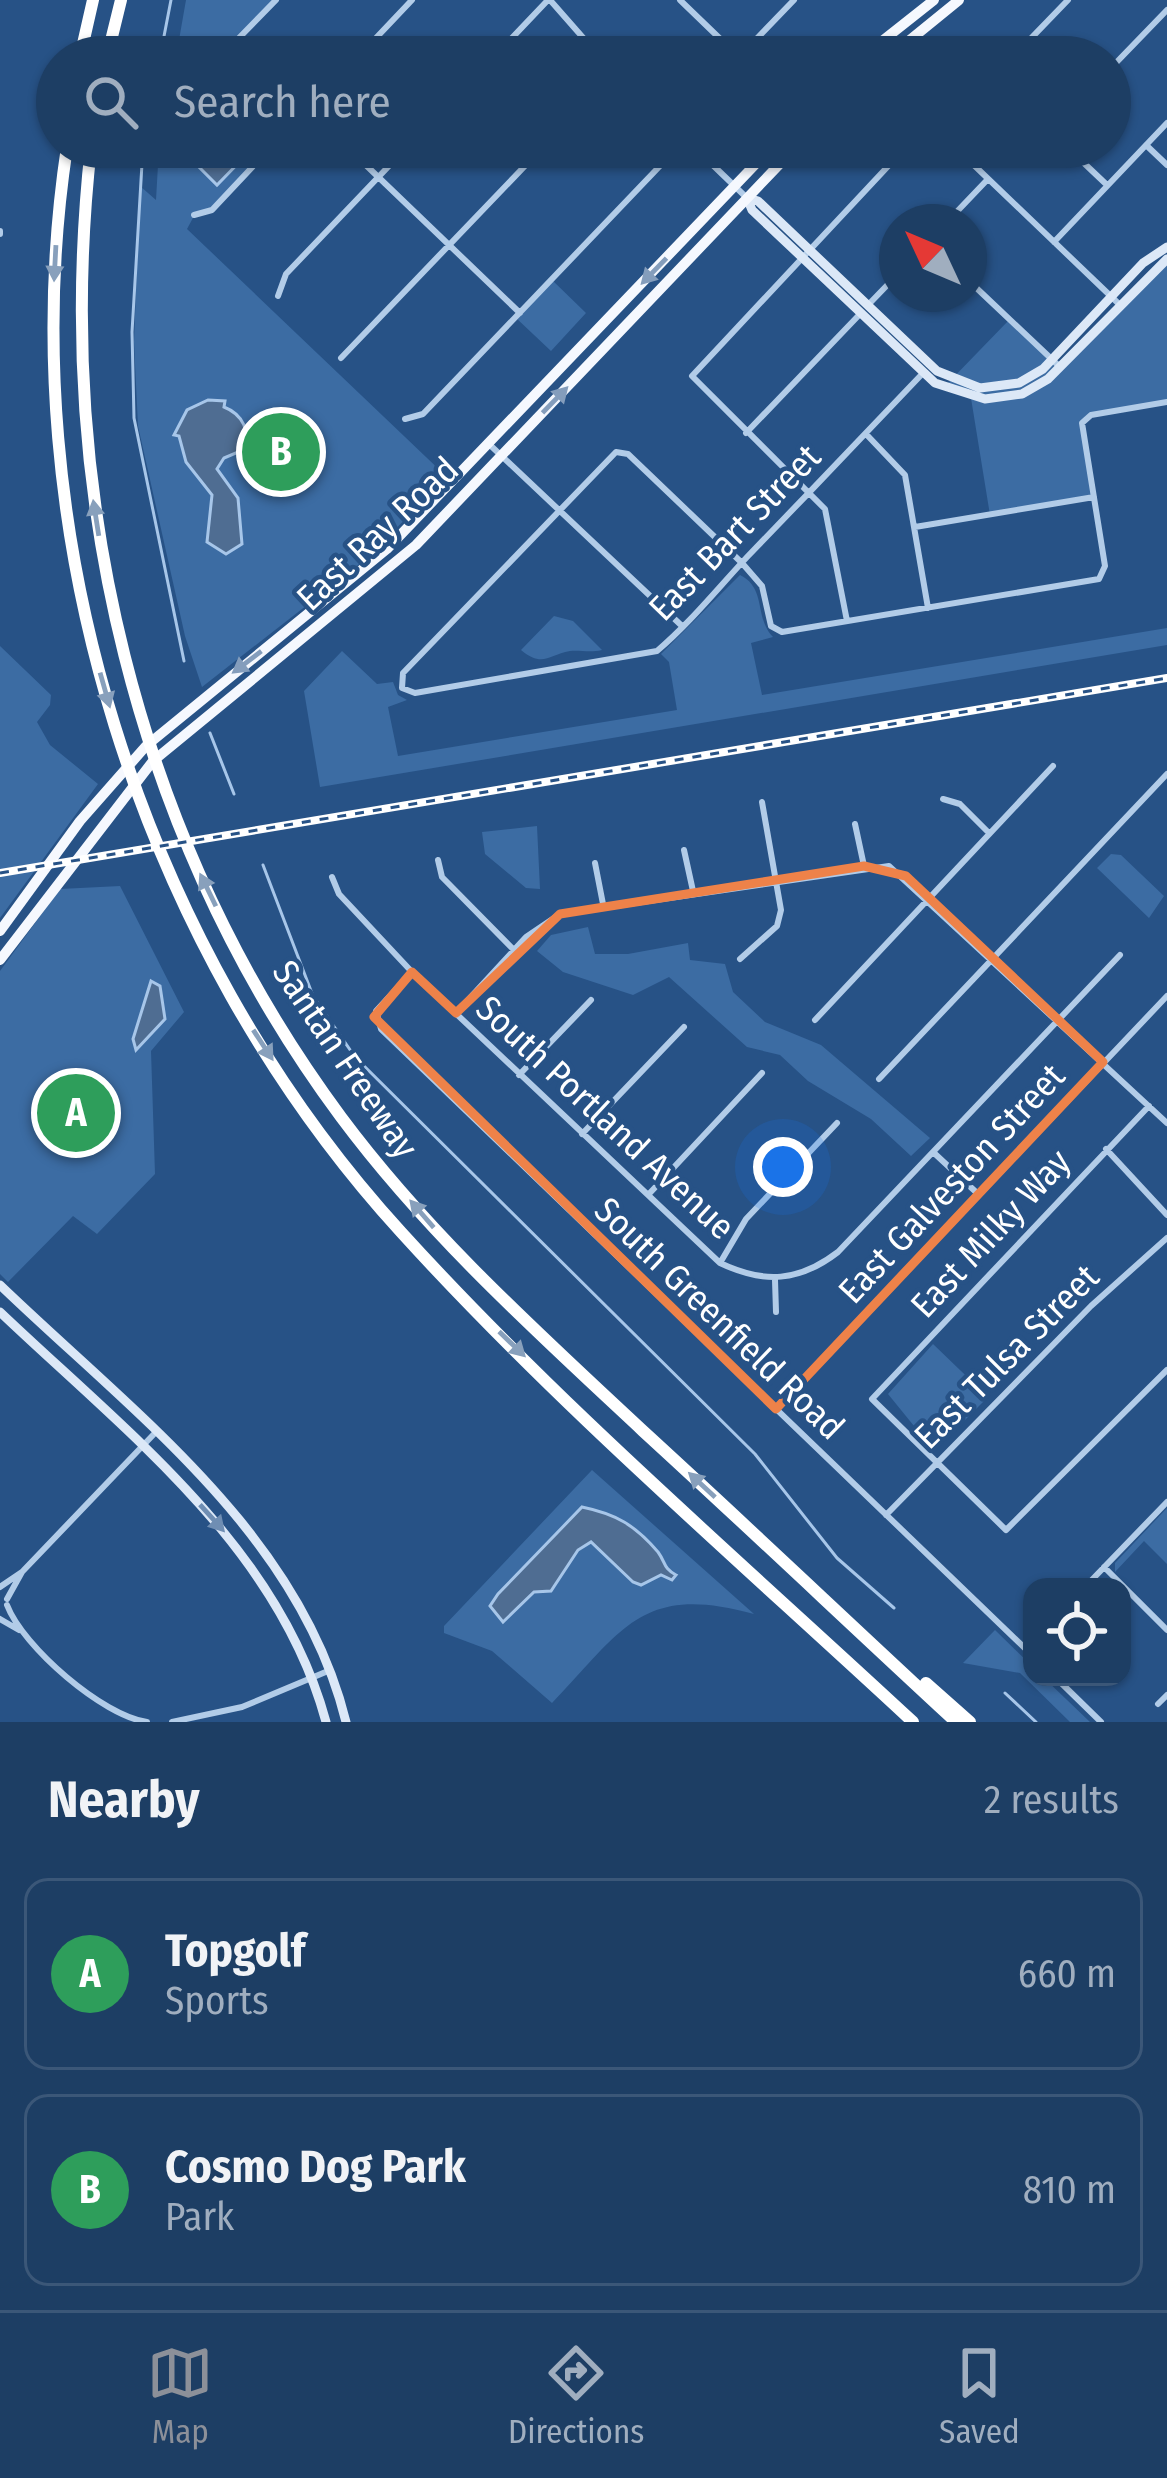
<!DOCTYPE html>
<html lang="en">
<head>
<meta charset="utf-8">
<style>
  :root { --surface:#1d3e64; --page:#2a496d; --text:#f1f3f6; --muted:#a0aebf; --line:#3b5778; --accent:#8c9099 }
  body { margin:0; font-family:"Fira Sans Condensed",sans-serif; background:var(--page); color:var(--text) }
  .controls { position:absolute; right:36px; bottom:36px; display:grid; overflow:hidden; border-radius:24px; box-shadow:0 3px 9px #0004 }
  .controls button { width:108px; height:108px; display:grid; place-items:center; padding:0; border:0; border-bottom:3px solid var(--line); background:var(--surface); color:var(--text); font:60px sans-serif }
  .compass { position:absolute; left:879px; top:204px; width:108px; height:108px; border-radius:50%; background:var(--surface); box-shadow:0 3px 9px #0004; rotate:314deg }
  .you { position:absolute; left:783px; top:1167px; width:42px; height:42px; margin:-30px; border:9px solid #fff; border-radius:50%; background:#1a73e8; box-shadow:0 0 0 18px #1a73e833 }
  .badge { display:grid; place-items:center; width:78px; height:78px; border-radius:50%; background:var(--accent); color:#fff; font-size:39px; font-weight:700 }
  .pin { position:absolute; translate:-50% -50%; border:6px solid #fff; box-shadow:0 3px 12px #0006 }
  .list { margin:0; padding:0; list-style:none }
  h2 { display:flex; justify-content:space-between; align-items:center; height:156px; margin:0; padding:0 48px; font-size:51px }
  h2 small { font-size:39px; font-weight:400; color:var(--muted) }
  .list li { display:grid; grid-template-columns:78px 1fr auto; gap:36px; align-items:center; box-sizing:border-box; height:192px; margin:0 24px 24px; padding:0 24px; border:3px solid var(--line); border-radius:24px }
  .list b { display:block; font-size:45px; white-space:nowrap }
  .list p { margin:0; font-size:39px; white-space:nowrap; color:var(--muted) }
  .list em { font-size:39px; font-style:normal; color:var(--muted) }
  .icon { flex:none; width:66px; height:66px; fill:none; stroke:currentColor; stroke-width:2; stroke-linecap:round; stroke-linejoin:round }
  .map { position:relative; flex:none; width:1167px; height:1722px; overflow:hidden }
  .search { position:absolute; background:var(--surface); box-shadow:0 3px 9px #0004; left:36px; right:36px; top:36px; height:132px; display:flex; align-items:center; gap:30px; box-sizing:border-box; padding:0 42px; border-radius:66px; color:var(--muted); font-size:45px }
  .sheet { height:588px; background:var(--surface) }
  nav { display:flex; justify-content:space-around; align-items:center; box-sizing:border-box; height:168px; border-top:3px solid var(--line); background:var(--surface); font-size:33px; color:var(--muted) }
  nav a { display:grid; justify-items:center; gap:6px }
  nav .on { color:var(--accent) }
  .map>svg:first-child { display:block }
  .green { fill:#3c6ca3 }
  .water { fill:#4f6d92; stroke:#a7c6e9; stroke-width:3 }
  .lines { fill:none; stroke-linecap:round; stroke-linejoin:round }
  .stream { stroke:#a7c6e9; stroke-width:3 }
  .street { stroke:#b2cce8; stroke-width:6 }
  .secondary { stroke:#dce8f7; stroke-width:9 }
  .primary { stroke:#f5f8fe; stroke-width:10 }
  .highway { stroke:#fff; stroke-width:12 }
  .rail-casing { stroke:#fff; stroke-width:8 }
  .rail { stroke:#275286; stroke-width:3; stroke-dasharray:9; stroke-linecap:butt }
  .oneway { fill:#88a0bc }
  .oneway2 { fill:#849dbc }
  .oneway3 { fill:#6f8eb3 }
  .marked { fill:none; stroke:#ee8249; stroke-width:9; stroke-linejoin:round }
  .labels { text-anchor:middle; stroke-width:9; stroke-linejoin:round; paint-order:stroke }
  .street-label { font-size:36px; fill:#fff; stroke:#275286 }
</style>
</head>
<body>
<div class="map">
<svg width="1167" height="1722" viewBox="0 0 1167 1722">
  <rect width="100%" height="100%" fill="#275286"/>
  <path class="green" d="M 186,0 L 276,0 L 237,41 L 253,57 L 176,57 Z
    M 159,147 L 271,147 L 212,210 L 194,216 L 187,229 L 448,478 L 357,566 L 202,687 L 185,636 L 138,426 L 134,342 L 140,186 L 156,200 Z
    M 1167,254 L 1167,402 L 1091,415 L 1082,424 L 1094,497 L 990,515 L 970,392 L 948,383 L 1009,320 L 1057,364 Z
    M 551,279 L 586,313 L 551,351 L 515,317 Z
    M 740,575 C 767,588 754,618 773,637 L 751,643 L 762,695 L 1167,628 L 1167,645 L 320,787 L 304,691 L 342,651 L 377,684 L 393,682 L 398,695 L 407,700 L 388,707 L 398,756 L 677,710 L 669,662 L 661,654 Z
    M 554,616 L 573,621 L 602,650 C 590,653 581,650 570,651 C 548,655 543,668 521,650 Z
    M 0,646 L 51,695 L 50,705 L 37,722 L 50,745 L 98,784 L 0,918 Z
    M 537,826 L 540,889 L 526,888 L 485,854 L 482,832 Z
    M 1111,854 L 1121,855 L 1164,896 L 1149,918 L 1097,868 Z
    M 120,886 L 184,1012 L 151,1051 L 155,1174 L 97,1234 L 73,1216 L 8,1282 L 0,1274 L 0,971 L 60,889 Z
    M 588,927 L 595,954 L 628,954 L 688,943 L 690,960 L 725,964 L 733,992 L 765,1022 L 821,1045 L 930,1138 L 911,1156 L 871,1119 L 808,1081 L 780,1055 L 747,1047 L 669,977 L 633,995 L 563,972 L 537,951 L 551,935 Z
    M 933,1344 L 988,1397 L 949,1436 L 927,1442 L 888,1394 Z
    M 592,1470 L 754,1614 C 642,1583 623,1629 552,1703 L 492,1651 L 444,1633 L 444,1626 Z
    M 1167,1508 L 1167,1564 L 1144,1541 L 1115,1572 L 1115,1563 Z
    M 995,1630 L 1032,1666 L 1032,1677 L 1043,1677 L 1090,1722 L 1070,1722 L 1020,1673 L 963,1663 Z"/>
  <path class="water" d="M 179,147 L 254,147 L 217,185 Z
    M 208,400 L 225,401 L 224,407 C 242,414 252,432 243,450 L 224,458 L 217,469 L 238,498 L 242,544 L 226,554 L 207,542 L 212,495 L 186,462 L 179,436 L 174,435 L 187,410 Z
    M 151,981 L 160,986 L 165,1019 L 136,1050 L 133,1039 Z
    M 582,1507 C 616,1514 635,1525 658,1552 C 666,1563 663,1568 676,1575 L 672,1580 L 661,1575 L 641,1585 L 633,1582 L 591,1542 L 578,1550 L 551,1591 L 534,1592 L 503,1622 L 490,1606 L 498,1594 Z"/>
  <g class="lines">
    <path class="stream" d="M 160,57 L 171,0
      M 143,147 L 132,332 L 134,418 L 184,661
      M 210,733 L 234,794
      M 263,865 L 313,996 L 355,1057 L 755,1454 L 837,1558 L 894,1608
      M 1005,1693 L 1036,1722"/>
    <path class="street" d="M 550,0 L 600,57
      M 680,0 L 739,57
      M 253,57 L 236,41 L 276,0
      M 358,57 L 412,0
      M 494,57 L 548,0
      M 739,57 L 794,0
      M 1013,57 L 1068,0
      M 1110,69 L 1167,10
      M 1146,145 L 1167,165
      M 347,147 L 520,313
      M 694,147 L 747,198
      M 955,147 L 1120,305
      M 1067,147 L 1107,185
      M 194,215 L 212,210 L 271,147
      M 947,222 L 988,179
      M 0,231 L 0,234
      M 1054,242 L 1167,123
      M 969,281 L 1060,367
      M 278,296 L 286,274 L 407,147
      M 869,304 L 897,275
      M 341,358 L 543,147
      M 924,372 C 865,434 807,495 748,556 C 718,588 690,623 657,651 L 415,693 L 402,688 L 403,673 L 616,452 L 628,454 L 742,563 L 762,586 L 771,626 L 782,632 L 1099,579 L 1105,566 L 1082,423 L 1091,415 L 1167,402
      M 405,419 L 423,414 L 678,147
      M 746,433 L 860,314
      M 866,434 L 905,475 L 928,608
      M 490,445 L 682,626
      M 915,527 L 1094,497
      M 847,621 L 825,509 L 692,376 L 906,147
      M 943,799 L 960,804 L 989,833
      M 855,824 L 864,866
      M 684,850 L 693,891
      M 438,860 L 442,877 L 514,950
      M 595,863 L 603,904
      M 332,877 L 339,894 L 412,972 L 720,1263 C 764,1284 799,1282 838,1252 L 1120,955
      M 740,959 L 777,926 L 781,910 L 762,802
      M 412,972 L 376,1011 L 381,1029 L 1032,1655
      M 456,1013 L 526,937 L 560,914 L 889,866 L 1167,1123
      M 815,1020 L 1053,766
      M 519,1075 L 591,1000
      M 879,1079 L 1167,774
      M 1149,1106 L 872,1399 L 1006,1530 L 1167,1370
      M 582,1134 L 684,1027
      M 1106,1149 L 1167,1215
      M 933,1152 L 977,1193
      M 648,1195 L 762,1073
      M 720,1263 L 746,1219 L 837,1123
      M 775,1280 L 776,1312
      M 776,1409 L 1167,996
      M 886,1515 L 1091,1306 L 1167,1238
      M 1104,1567 L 1167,1630
      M 22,1572 L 154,1434
      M 0,1587 L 22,1572 L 7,1599
      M 1085,1587 L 1167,1502
      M 7,1605 C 23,1647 103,1716 147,1722
      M 0,1619 L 19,1630
      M 1055,1677 L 1101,1722
      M 1158,1704 L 1167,1695
      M 172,1722 L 242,1707 L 328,1671"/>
    <path class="secondary" d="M 747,198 L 752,210 L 935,383 L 985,399 L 1022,394 L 1048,379 L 1167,259
      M 748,198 L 758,201 L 937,371 L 980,388 L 1019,383 L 1043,369 L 1143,263 L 1167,247
      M 0,1285 C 133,1413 300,1534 346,1722
      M 0,1312 C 126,1432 279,1547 326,1722"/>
    <path class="primary" d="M 862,57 L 934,0
      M 889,57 L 959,0
      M 0,931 L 80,821 L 146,746 L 387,549 L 772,147
      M 0,960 L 153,761 L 416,545 L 796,147"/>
    <path class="highway" d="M 80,57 L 93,0
      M 107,57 L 121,0
      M 67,147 C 9,529 141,947 401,1232 C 559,1406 741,1562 913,1722
      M 91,147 C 53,488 135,839 341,1117 C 428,1234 537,1332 643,1431 C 748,1527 851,1625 956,1722
      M 926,1683 L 970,1722"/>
    <defs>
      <path id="rail" d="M 0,873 L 1167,678"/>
    </defs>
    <use href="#rail" class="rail-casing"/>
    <use href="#rail" class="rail"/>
  </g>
  <defs><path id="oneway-solid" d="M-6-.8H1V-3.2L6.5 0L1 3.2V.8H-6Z" transform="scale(3)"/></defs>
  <g class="oneway">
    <use href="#oneway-solid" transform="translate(55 263) rotate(93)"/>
    <use href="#oneway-solid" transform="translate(96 518) rotate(-99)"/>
    <use href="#oneway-solid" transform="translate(105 690) rotate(74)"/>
    <use href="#oneway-solid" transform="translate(208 890) rotate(-116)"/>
    <use href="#oneway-solid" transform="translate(263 1045) rotate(57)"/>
    <use href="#oneway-solid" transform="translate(422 1214) rotate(-131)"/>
    <use href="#oneway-solid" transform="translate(512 1344) rotate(44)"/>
    <use href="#oneway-solid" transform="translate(702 1485) rotate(-137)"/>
  </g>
  <g class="oneway2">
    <use href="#oneway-solid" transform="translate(654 271) rotate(134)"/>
    <use href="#oneway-solid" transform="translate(555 400) rotate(-46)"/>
    <use href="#oneway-solid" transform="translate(247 662) rotate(143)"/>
  </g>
  <use class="oneway3" href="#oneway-solid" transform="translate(212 1518) rotate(48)"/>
  <path class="marked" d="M 864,866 L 906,876 L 1103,1062 L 776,1409 L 374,1017 L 412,972 L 456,1013 L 560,914 Z"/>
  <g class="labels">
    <g class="street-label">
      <text transform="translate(734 532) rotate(-46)" y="13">East Bart Street</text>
      <text transform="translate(377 533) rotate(-43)" y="13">East Ray Road</text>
      <text transform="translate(346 1059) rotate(56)" y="13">Santan Freeway</text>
      <text transform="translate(606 1117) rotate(43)" y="13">South Portland Avenue</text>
      <text transform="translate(951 1183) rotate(-47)" y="13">East Galveston Street</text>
      <text transform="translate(990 1233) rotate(-47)" y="13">East Milky Way</text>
      <text transform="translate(720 1318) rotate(44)" y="13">South Greenfield Road</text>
      <text transform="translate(1006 1356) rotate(-45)" y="13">East Tulsa Street</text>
    </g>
  </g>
</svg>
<div class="controls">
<button><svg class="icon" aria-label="locate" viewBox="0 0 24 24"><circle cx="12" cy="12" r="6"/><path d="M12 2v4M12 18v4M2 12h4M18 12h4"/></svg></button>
</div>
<svg class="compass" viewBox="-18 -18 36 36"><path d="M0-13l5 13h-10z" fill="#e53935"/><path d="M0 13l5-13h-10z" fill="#a0aebf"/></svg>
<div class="you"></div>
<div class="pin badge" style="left:76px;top:1113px;background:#2e9e5b">A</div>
<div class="pin badge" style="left:281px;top:452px;background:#2e9e5b">B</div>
<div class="search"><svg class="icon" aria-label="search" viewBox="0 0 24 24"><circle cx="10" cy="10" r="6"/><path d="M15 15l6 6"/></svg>Search here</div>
</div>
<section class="sheet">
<h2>Nearby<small>2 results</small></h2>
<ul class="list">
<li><span class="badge" style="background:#2e9e5b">A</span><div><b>Topgolf</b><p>Sports</p></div><em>660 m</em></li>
<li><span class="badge" style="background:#2e9e5b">B</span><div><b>Cosmo Dog Park</b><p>Park</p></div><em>810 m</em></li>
</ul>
</section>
<nav>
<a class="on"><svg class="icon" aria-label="map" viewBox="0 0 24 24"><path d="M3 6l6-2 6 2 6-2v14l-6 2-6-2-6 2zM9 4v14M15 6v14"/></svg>Map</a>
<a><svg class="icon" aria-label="directions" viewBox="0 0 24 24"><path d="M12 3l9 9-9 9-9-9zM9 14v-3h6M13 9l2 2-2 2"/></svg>Directions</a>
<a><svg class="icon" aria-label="saved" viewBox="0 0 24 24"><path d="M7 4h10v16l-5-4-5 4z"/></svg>Saved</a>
</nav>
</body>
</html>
